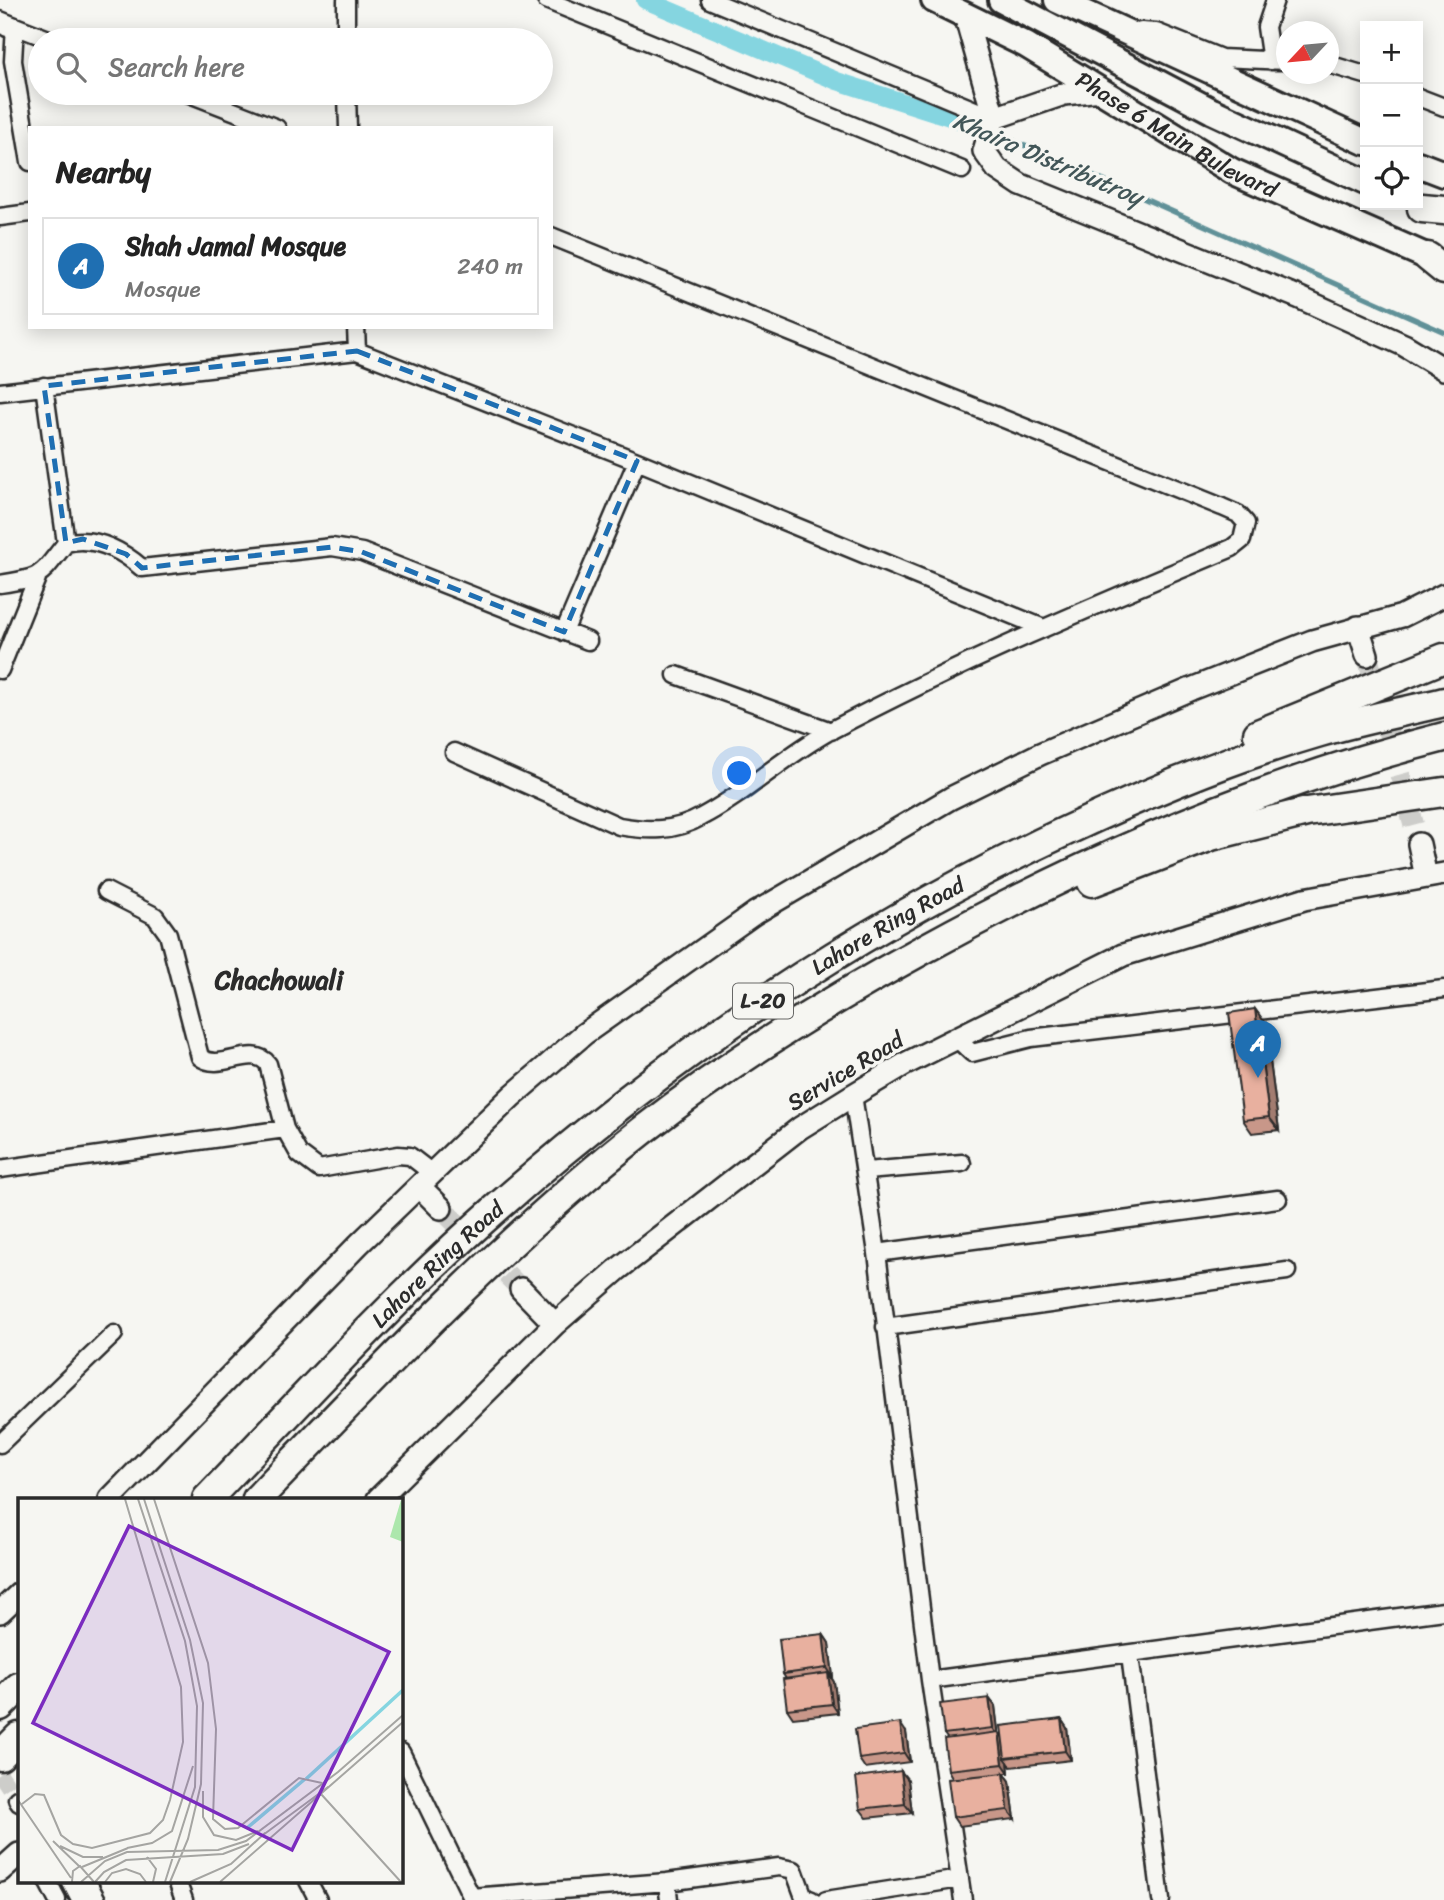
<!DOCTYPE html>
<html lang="en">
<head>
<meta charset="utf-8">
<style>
  :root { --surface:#fff; --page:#f6f6f6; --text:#222; --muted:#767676; --line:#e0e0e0; --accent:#1f6fb2 }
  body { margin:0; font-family:Sriracha,sans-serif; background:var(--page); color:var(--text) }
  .controls { position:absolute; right:21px; top:21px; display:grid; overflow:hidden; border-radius:0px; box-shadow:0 4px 18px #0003 }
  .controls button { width:63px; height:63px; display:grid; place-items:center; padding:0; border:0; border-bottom:2px solid var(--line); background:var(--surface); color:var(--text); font:35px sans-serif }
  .compass { position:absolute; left:1276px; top:21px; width:63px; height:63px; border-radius:50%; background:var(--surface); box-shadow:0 4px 18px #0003; rotate:244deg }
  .you { position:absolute; left:740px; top:774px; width:24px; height:24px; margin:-18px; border:5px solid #fff; border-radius:50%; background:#1a73e8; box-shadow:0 0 0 10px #1a73e833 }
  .badge { display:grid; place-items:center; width:46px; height:46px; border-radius:50%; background:var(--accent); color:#fff; font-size:23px; font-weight:700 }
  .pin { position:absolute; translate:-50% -58px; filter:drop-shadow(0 2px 4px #0008) }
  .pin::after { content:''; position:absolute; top:37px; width:24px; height:21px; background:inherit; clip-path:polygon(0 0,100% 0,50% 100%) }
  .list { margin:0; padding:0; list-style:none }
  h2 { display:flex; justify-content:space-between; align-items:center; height:91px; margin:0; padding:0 28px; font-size:30px }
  h2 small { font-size:23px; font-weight:400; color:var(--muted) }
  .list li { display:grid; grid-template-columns:46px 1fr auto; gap:21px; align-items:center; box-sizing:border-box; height:98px; margin:0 14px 14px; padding:0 14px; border:2px solid var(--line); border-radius:0px }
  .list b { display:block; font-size:26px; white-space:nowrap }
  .list p { margin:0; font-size:23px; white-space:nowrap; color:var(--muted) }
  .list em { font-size:23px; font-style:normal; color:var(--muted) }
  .icon { flex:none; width:38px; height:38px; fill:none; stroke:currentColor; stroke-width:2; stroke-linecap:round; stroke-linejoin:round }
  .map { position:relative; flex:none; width:1444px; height:1900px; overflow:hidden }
  .search { position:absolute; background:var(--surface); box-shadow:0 4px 18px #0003; left:28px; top:28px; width:525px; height:77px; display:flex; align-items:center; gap:18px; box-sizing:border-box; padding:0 24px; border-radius:38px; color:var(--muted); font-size:26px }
  .panel { position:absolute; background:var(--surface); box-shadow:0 4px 18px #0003; left:28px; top:126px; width:525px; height:203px; border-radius:0px }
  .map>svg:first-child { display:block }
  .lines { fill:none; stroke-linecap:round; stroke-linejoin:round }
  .stream { stroke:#619198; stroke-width:5 }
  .canal { stroke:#85d5e0; stroke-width:18 }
  .street-tunnel { stroke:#cdcdca; stroke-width:16; stroke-dasharray:16 8; stroke-linecap:butt }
  .secondary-tunnel { stroke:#cdcdca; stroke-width:21; stroke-dasharray:21 10; stroke-linecap:butt }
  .street-casing { stroke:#2b2b2b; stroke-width:21 }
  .secondary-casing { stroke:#2b2b2b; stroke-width:26 }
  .primary-casing { stroke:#2b2b2b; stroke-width:30 }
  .highway-casing { stroke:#2b2b2b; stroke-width:33 }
  .street { stroke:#f6f6f2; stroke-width:16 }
  .secondary { stroke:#f6f6f2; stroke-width:21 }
  .primary { stroke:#f6f6f2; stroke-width:24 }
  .highway { stroke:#f6f6f2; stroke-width:28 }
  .wall { fill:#c89789; stroke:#2b2b2b; stroke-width:2 }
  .shaded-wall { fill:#a27b6f; stroke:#2b2b2b; stroke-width:2 }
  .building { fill:#e8b09f; stroke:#2b2b2b; stroke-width:2 }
  .marked { fill:none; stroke:#1f6fb2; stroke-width:5; stroke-dasharray:14 9; stroke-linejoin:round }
  .labels { text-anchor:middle; stroke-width:7; stroke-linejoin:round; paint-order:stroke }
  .shield { fill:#f6f6f2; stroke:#686867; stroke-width:2 }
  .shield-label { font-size:21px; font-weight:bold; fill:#2b2b2b }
  .street-label { font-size:23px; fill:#2b2b2b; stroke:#f6f6f2 }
  .water-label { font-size:24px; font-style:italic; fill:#425658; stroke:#f6f6f2 }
  .quarter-label { font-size:26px; font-weight:bold; fill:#2b2b2b; stroke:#f6f6f2 }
  .inset-river { fill:none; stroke:#85d5e0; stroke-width:3.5 }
  .inset-road { fill:none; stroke:#a5a5a2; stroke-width:2 }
  .view { fill:#7b2cbf; fill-opacity:0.15; stroke:#7b2cbf; stroke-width:3.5 }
  .inset-edge { fill:none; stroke:#2b2b2b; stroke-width:3.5 }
</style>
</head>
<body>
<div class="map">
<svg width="1444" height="1900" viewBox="0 0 1444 1900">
  <rect width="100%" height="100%" fill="#f6f6f2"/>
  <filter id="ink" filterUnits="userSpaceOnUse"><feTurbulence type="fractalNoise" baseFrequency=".0143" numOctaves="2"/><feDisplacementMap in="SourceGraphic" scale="14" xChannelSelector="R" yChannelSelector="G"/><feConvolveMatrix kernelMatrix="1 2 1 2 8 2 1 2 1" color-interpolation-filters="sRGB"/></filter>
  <g filter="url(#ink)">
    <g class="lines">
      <path class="stream" d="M 994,132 L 1444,332"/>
      <path class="canal" d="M 645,0 L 837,81 L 984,128"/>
      <path class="street-tunnel" d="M 0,1774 L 17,1799"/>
      <path class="secondary-tunnel" d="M 1367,655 L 1419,844
        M 441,1208 L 521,1289"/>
      <defs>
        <path id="street" d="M 346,0 L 346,40
          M 546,0 L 962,170
          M 710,0 L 994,118
          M 0,20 L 15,26 L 13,61 L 30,162
          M 7,28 L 15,26 L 51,40
          M 1141,31 L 1156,32 L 1221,58 L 1286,61
          M 1271,61 L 1266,27 L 1275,0
          M 1328,64 L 1365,75
          M 187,93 L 277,128
          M 347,93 L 348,128
          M 1418,97 L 1444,107
          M 0,217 L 30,213
          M 357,351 L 637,461 L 1041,627
          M 0,392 L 357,351 L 356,327
          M 66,543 C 94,536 121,550 142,568 L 332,547 L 362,552 L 588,641
          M 0,584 C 44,577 39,577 66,543 L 44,386
          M 564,632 L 637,461
          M 0,670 L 37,578
          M 676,675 L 831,731
          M 454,752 L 619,826 C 648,831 675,832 701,817 C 747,793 784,756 830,731 C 960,662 1096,605 1232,548 L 1242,540 L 1246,523 L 1238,514 L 1222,507 L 551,236
          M 106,891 L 155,916 L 168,934 L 200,1057 C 220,1073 252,1043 268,1064 L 285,1129
          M 956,1038 L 972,1053 L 1031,1038 L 1444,989
          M 853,1095 L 877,1253 L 930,1680 L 963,1900
          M 0,1169 L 285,1129 L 299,1154 L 319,1169 L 398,1155 L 410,1156 L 432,1173
          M 866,1171 L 962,1163
          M 877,1253 L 1278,1199
          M 885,1327 L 1287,1271
          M 0,1444 L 114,1334
          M 1130,1655 L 1161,1900
          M 930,1680 L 1444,1611
          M 401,1752 L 473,1900
          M 17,1799 L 19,1803
          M 47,1881 L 57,1900
          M 70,1881 L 80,1900
          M 87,1881 L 97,1900
          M 177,1881 L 184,1900
          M 308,1881 L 318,1900
          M 667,1882 L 669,1900
          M 471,1897 L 667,1882 L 779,1867 L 794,1870 L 804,1897 L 812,1900
          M 826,1900 L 960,1879"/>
        <path id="secondary" d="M 966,18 L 994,118
          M 1101,90 L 1064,94 L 994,118 L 984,151 L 997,169 L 1021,185 L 1298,297 L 1404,345 L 1444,369
          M 1358,627 L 1367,655
          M 1419,844 L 1426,877
          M 419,1186 L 441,1208
          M 521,1289 L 555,1324
          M 110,1499 L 359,1244 L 512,1096 L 584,1034 L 755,913 L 951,798 L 1040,754 L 1191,689 L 1312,641 L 1402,616 L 1444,595
          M 378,1499 L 555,1324 L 617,1270 L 800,1128 L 853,1095 L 905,1064 L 1123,955 L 1304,899 L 1444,874
          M 0,1612 L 19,1594
          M 0,1871 L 19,1854"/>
        <g id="primary">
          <path id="s1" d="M 934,0 L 1026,45 L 1232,171 L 1428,257"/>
          <path d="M 1001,0 L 1212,111 L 1365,182"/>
          <path d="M 1057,0 L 1365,142"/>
          <path d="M 1418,164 L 1444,174"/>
        </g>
        <g id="highway">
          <path d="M 1422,208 L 1444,210"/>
          <path d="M 1428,257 L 1444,270"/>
          <path d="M 1258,734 L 1444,658"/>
          <path d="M 1092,882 L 1211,836 L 1307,812 L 1444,792"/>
          <path id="s2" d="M 207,1499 C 302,1400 395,1297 499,1206 C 674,1052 856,929 1068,830 C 1149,792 1233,757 1320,732 C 1360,720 1403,712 1444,702"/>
          <path d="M 257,1499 C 380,1371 502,1241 642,1131 C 730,1062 827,1002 926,948 C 1090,858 1262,783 1444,737"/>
          <path d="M 0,1706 L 19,1687"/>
          <path d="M 0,1756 L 19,1737"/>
        </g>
      </defs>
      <use href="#street" class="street-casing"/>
      <use href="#secondary" class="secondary-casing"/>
      <use href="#primary" class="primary-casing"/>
      <use href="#highway" class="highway-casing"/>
      <use href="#street" class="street"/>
      <use href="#secondary" class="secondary"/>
      <use href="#primary" class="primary"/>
      <use href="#highway" class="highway"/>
    </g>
    <path class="wall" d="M 1255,1009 L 1265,1023 L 1279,1130 L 1252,1133 L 1243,1120 Z
      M 823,1634 L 829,1643 L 833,1677 L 831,1677 L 834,1682 L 838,1713 L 793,1718 L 787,1709 L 786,1679 L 783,1674 Z
      M 989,1698 L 995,1706 L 998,1732 L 1002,1737 L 1061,1719 L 1067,1728 L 1071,1760 L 1011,1767 L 1008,1762 L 1009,1773 L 1004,1773 L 1010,1781 L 1015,1819 L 959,1826 L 953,1817 L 953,1779 L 948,1770 L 947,1738 L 944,1734 Z
      M 906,1732 L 910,1762 L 865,1768 L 859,1759 Z
      M 908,1780 L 912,1813 L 867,1818 L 860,1809 Z"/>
    <path class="shaded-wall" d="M 1255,1009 L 1265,1023 L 1279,1130 L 1269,1117 Z
      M 823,1634 L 829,1643 L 833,1677 L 827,1668 Z
      M 828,1673 L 834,1682 L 838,1713 L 832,1704 Z
      M 989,1698 L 995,1706 L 999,1737 L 993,1728 Z
      M 1061,1719 L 1067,1728 L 1071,1760 L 1065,1751 Z
      M 900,1723 L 906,1732 L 910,1762 L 904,1753 Z
      M 999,1732 L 1005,1741 L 1005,1758 L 1008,1762 L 1009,1773 L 1003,1764 Z
      M 901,1771 L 908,1780 L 912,1813 L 905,1804 Z
      M 1004,1773 L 1010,1781 L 1015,1819 L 1008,1810 Z"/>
    <path class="building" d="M 1255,1009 L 1269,1117 L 1243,1120 L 1229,1013 Z
      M 823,1634 L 827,1668 L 783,1674 L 779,1639 Z
      M 828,1673 L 832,1704 L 787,1709 L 783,1679 Z
      M 989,1698 L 993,1728 L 944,1734 L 940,1704 Z
      M 1061,1719 L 1065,1751 L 1005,1758 L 1001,1726 Z
      M 900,1723 L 904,1753 L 859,1759 L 855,1729 Z
      M 999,1732 L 1003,1764 L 948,1770 L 944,1739 Z
      M 901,1771 L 905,1804 L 860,1809 L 856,1777 Z
      M 1004,1773 L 1008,1810 L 953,1817 L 948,1779 Z"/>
  </g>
  <path class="marked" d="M 357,351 L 637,461 L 564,632 L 362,552 L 332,547 L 142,568 L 126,554 L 83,539 L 66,543 L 44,386 Z"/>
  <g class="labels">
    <rect class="shield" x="733" y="983.5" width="60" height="35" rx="5"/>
    <g class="shield-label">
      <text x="763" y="1008">L-20</text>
    </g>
    <g class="street-label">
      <text dy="8" stroke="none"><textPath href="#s1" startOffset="278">Phase 6 Main Bulevard</textPath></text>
      <text dy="8" stroke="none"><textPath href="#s2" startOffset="894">Lahore Ring Road</textPath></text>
      <text transform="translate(845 1071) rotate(-31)" y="8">Service Road</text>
      <text dy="8" stroke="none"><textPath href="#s2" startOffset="329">Lahore Ring Road</textPath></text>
    </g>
    <g class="water-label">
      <text transform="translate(1048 159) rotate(23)" y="8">Khaira Distributroy</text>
    </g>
    <g class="quarter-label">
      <text x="279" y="989">Chachowali</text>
    </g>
  </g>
  <g transform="translate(18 1498)">
    <rect width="385" height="385" fill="#f6f6f2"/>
    <path d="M 383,2 L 385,3 L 385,44 L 372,39 Z" fill="#ace7ac"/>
    <path class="inset-river" d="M 288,281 L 385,192M 229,330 L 287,281"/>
    <path class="inset-road" d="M 120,1 L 167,143 L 179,208 L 177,289 L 147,384M 126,1 L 172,142 L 185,205 L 183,286 L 170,341 L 152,384M 136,1 L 190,165 L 198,231 L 195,321 L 207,331 L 220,330 L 281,280 L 304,285M 185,293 L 185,319 L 196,337 L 218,342 L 240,333M 303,296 L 383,384M 0,302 L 53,380M 4,306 L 17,296 L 26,297 L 43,337 L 55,346 L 74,350 L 132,335 L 145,322 L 152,302 L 165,244 L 163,189 L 107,1M 245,337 L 310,289M 35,343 L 62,369M 42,348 L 65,359 L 85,359M 109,350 L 134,345 L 154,333 L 175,268M 129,359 L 138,371 L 135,384M 64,369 L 110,350M 54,384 L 55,373 L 62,368 L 76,384M 63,384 L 87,363 L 109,354 L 200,352 L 228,343 L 320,274 L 385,217M 77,384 L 86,374 L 108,362 L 205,356 L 231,346M 87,384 L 94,375 L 108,371 L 122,376 L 128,384M 172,384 L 213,366 L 247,335M 202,384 L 385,224"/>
    <path class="view" d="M 111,28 L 371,154 L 274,352 L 15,225 Z"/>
    <rect width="385" height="385" class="inset-edge"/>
  </g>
</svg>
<div class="controls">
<button>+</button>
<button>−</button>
<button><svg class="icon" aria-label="locate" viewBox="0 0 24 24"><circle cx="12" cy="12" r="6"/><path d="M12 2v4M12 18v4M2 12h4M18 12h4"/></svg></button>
</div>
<svg class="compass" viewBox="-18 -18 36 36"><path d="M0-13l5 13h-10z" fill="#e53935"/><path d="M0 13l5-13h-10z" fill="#767676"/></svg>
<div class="you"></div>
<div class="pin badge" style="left:1258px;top:1078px">A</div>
<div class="search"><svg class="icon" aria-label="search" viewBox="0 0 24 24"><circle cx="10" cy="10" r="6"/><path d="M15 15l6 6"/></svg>Search here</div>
<section class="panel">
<h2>Nearby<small></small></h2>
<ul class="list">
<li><span class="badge">A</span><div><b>Shah Jamal Mosque</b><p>Mosque</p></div><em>240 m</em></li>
</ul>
</section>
</div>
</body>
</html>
